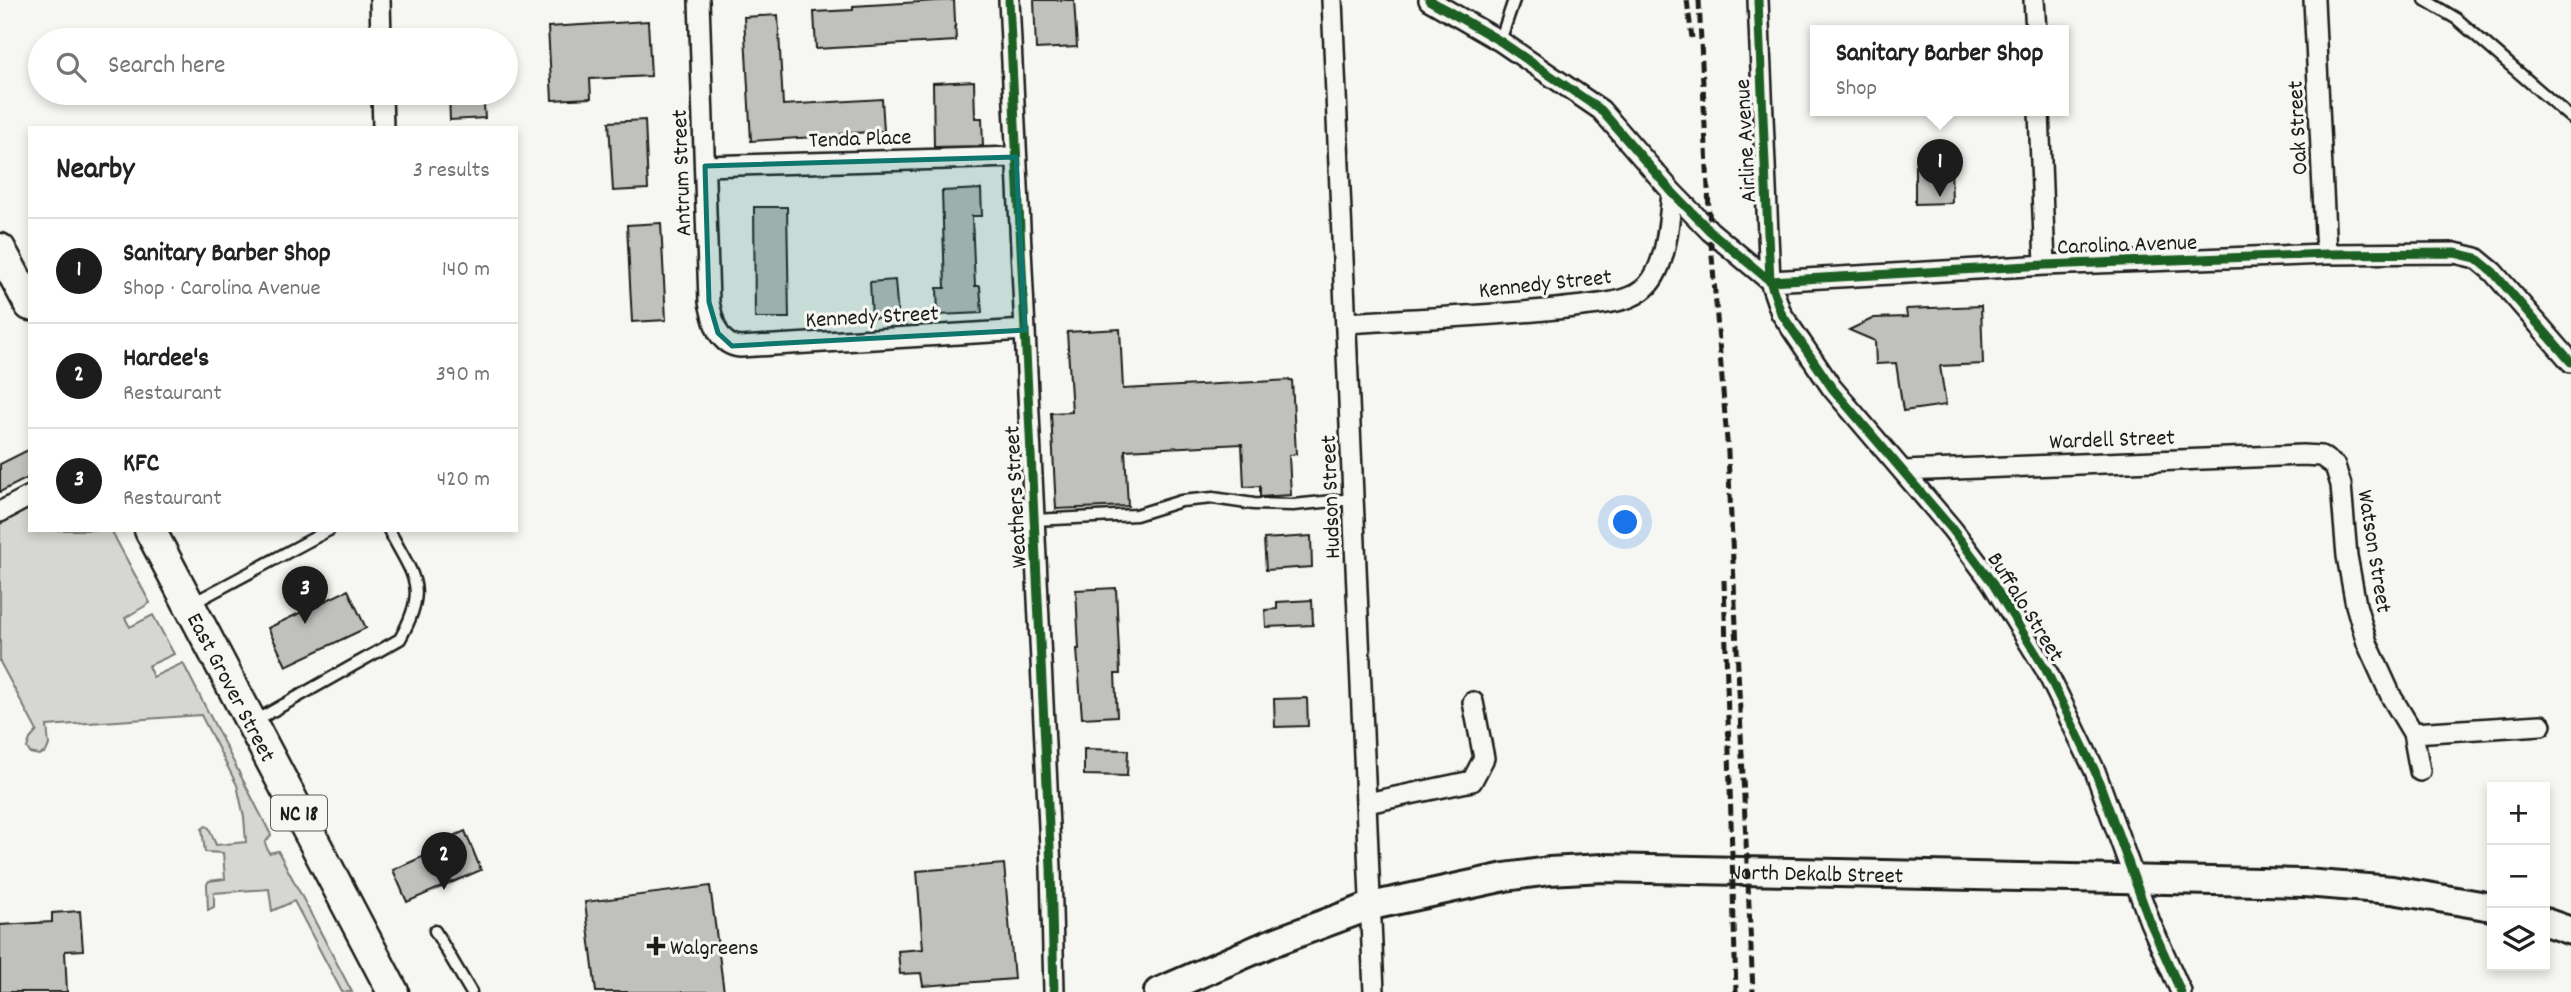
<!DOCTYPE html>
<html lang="en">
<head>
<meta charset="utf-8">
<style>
  :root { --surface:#fff; --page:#f6f6f6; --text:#222; --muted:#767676; --line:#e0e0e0; --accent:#1c1c1c }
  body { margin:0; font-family:Dekko,sans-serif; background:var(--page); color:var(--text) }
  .controls { position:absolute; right:21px; bottom:21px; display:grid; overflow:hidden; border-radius:0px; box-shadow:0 4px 10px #0003 }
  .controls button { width:63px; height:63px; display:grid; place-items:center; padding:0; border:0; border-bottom:2px solid var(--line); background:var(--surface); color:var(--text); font:35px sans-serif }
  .you { position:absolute; left:1626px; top:523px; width:24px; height:24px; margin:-18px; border:5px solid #fff; border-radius:50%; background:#1a73e8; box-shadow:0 0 0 10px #1a73e833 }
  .badge { display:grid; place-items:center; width:46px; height:46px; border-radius:50%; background:var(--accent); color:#fff; font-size:23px; font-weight:700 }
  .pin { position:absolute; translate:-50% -58px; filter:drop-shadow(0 2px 4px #0008) }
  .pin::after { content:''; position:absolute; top:37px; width:24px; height:21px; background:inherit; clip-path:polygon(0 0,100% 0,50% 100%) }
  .popup { position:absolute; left:1810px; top:25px; width:259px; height:91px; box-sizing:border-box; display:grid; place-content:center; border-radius:0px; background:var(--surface); filter:drop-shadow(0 2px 5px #0005); font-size:23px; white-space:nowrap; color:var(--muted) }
  .popup b { font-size:26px; color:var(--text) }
  .popup::after { content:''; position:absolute; left:50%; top:100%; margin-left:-14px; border:14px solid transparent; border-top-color:var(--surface) }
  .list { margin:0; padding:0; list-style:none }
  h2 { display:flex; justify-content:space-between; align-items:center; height:91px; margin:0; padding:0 28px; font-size:30px }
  h2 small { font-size:23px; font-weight:400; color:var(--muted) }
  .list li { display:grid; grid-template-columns:46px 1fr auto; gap:21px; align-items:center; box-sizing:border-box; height:105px; padding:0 28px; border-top:2px solid var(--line) }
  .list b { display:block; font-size:26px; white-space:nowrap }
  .list p { margin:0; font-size:23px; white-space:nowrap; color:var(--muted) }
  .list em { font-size:23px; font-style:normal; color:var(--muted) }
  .icon { flex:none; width:38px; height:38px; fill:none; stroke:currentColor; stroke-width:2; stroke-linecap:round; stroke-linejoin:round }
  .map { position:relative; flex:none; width:2571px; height:992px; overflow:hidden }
  .search { position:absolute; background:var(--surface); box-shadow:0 4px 10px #0003; left:28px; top:28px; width:490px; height:77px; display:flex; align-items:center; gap:18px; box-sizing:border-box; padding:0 24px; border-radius:38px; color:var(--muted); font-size:26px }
  .panel { position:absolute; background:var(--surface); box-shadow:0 4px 10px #0003; left:28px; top:126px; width:490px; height:406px; border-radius:0px }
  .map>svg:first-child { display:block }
  .green { fill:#d6d6d2; stroke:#797977; stroke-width:2 }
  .building { fill:#c0c0bd; stroke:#1c1c1c; stroke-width:2 }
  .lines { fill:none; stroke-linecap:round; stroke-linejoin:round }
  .lane-casing { stroke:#1c1c1c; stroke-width:15 }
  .street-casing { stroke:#1c1c1c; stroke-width:24 }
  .secondary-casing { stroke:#1c1c1c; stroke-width:32 }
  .primary-casing { stroke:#1c1c1c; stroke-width:35 }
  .lane { stroke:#f6f6f2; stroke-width:10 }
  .street { stroke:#f6f6f2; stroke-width:19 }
  .secondary { stroke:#f6f6f2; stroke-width:26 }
  .primary { stroke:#f6f6f2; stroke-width:30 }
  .rail { stroke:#1c1c1c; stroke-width:5; stroke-dasharray:10 5; stroke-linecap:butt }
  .cycleway-casing { stroke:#f6f6f2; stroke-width:13 }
  .cycleway { stroke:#1b5e20; stroke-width:9 }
  .marked { fill:#0f766e; fill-opacity:0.2; stroke:#0f766e; stroke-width:5; stroke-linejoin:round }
  .poi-dot { fill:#1c1c1c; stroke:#f6f6f2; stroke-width:2.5 }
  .labels { text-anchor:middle; stroke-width:6; stroke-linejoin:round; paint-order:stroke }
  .shield { fill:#f6f6f2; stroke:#5d5d5c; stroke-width:2 }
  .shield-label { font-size:21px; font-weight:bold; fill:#1c1c1c }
  .street-label { font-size:23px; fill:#1c1c1c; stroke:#f6f6f2 }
  .poi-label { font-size:23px; fill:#1c1c1c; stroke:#f6f6f2; text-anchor:start }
</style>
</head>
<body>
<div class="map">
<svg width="2571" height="992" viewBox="0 0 2571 992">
  <rect width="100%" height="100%" fill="#f6f6f2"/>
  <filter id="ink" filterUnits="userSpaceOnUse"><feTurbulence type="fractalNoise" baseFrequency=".0143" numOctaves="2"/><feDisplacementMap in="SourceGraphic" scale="14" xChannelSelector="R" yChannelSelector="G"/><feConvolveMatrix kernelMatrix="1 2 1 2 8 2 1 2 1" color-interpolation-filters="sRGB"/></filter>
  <g filter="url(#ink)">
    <path class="green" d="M 30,508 L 30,530 L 111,530 L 150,603 L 125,618 L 130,627 L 153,615 L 174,654 L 148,666 L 153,677 L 183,663 L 271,835 L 265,843 L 269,853 L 278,851 L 352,992 L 342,992 L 294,901 L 272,911 L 269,889 L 214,893 L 214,907 L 208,910 L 207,884 L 209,881 L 225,879 L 223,853 L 205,852 L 202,829 L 206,826 L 209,828 L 216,845 L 246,842 L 244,817 L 237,785 L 201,715 L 47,726 L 49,745 L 46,752 L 39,755 L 30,753 L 27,748 L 30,739 L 37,731 L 0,662 L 0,524 Z"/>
    <path class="building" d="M 954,0 L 956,41 L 816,49 L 814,12 L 853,10 L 853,6 Z
      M 1034,0 L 1074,0 L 1077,47 L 1036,49 Z
      M 778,15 L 783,105 L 882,99 L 884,131 L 841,134 L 841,138 L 815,140 L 815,137 L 751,141 L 744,17 Z
      M 648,21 L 651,76 L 590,79 L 591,98 L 552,100 L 548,27 Z
      M 974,81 L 975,118 L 982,118 L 983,146 L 934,147 L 933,83 Z
      M 449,93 L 483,93 L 485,118 L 450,120 Z
      M 645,120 L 648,189 L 613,191 L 609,122 Z
      M 1951,164 L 1952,203 L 1915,204 L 1915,165 Z
      M 981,189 L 982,216 L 972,216 L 975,286 L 980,286 L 982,313 L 938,315 L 937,288 L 945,288 L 942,191 Z
      M 754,207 L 787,207 L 789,318 L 755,318 Z
      M 661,223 L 666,320 L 632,322 L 627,225 Z
      M 895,280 L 898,317 L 872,318 L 870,282 Z
      M 1981,306 L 1983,364 L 1940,366 L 1946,405 L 1903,411 L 1896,363 L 1876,364 L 1875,341 L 1849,330 L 1874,318 L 1907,317 L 1906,309 Z
      M 1120,329 L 1123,389 L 1292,380 L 1296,454 L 1289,455 L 1291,495 L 1260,497 L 1260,486 L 1244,487 L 1242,444 L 1125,450 L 1128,506 L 1056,509 L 1051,413 L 1072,412 L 1067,332 Z
      M 30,449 L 30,477 L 0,492 L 0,464 Z
      M 1311,536 L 1312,567 L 1266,570 L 1264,539 Z
      M 1116,588 L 1120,674 L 1115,674 L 1117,716 L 1082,718 L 1077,649 L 1079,649 L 1076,590 Z
      M 348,590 L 366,628 L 286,666 L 268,628 Z
      M 1312,600 L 1313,625 L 1266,627 L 1265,610 L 1277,609 L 1277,602 Z
      M 1307,698 L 1308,726 L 1275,727 L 1274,699 Z
      M 1084,749 L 1128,750 L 1127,776 L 1084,775 Z
      M 465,831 L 481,870 L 407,902 L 393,870 L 431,853 L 428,847 Z
      M 1004,864 L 1014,979 L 923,986 L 921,973 L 900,974 L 898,951 L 923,949 L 917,871 Z
      M 710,886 L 724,992 L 596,992 L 585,902 Z
      M 80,911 L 83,950 L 65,951 L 67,992 L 0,992 L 0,925 L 52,922 L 52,913 Z"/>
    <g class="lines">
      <defs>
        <path id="lane" d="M 2425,0 L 2457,19 L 2571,118
          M 1500,41 L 1514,0
          M 1034,520 L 1136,515 L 1181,501 L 1213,498 L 1254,504 L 1293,505 L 1353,499
          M 193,603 L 329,530
          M 255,721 L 400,639 C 429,587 414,578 389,530
          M 435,931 L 471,992"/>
        <path id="street" d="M 380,0 L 381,40
          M 699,0 L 709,302 C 713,320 717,345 740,347 L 1025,330
          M 1009,0 L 1051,868 L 1054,992
          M 1332,0 L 1374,992
          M 1429,0 L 1500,41 L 1601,110 L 1672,192 L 1710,231 L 1770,281 L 2045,265 L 2326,254 L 2455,253 L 2476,258 L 2493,272 L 2571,362
          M 1758,0 L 1770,281 L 1781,313 L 1832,388 L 1952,529 L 1991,581 L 2046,670 L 2095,771 L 2150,922 L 2181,992
          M 2034,0 L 2036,31
          M 2314,0 L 2326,254
          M 382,93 L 383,128
          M 2039,111 L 2045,265
          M 705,166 L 1016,157
          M 1346,323 C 1422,318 1499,316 1574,307 C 1595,304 1623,304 1641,291 C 1667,273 1669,222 1672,192
          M 1904,471 L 2302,455 L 2321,456 L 2335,466 L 2341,485 L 2347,556 L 2356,605 L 2367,643 L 2392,698 L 2413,733 L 2420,771
          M 0,512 L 30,496
          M 2413,733 L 2541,725
          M 1367,803 L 1472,781 L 1484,758 L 1473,702"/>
        <g id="secondary">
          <path d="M 2545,922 L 2571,931"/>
          <path id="s1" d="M 1158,992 L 1269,944 L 1371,906 L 1505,877 L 1549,871 L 1603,868 L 2305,883 L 2392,890 L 2492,907"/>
        </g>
        <g id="primary">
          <path d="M 0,249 L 30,305"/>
          <path id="s2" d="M 150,530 L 393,992"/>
        </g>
      </defs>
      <use href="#lane" class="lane-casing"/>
      <use href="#street" class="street-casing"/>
      <use href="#secondary" class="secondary-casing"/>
      <use href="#primary" class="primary-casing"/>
      <use href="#lane" class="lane"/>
      <use href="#street" class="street"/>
      <use href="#secondary" class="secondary"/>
      <use href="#primary" class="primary"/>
      <path class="rail" d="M 1687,0 L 1692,38
        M 1699,0 L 1710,231 L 1728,453 L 1753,992
        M 1724,580 L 1736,992"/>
      <defs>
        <path id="cycleway" d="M 1009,0 L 1051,868 L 1054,992
          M 1429,0 L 1500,41 L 1601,110 L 1672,192 L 1710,231 L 1770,281 L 2045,265 L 2326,254 L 2455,253 L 2476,258 L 2493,272 L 2571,362
          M 1758,0 L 1770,281 L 1781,313 L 1832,388 L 1952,529 L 1991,581 L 2046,670 L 2095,771 L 2150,922 L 2181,992"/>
      </defs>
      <use href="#cycleway" class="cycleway-casing"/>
      <use href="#cycleway" class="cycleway"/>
    </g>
  </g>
  <path class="marked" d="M 1016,157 L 1025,330 L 732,346 L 718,333 L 709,302 L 705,166 Z"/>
  <path class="poi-dot" d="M652.5 935.5h7v7h7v7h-7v7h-7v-7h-7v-7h7z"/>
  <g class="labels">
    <rect class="shield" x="271" y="795.5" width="56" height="35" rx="5"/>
    <g class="shield-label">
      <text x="299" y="820">NC 18</text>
    </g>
    <g class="street-label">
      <text transform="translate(2296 128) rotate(-93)" y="8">Oak Street</text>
      <text transform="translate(860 137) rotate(-2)" y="8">Tenda Place</text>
      <text transform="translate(1744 141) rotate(-93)" y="8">Airline Avenue</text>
      <text transform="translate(680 173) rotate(-92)" y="8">Antrum Street</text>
      <text transform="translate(2127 243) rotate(-2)" y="8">Carolina Avenue</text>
      <text transform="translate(1545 282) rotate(-6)" y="8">Kennedy Street</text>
      <text transform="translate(872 315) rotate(-3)" y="8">Kennedy Street</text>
      <text transform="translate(2112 438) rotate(-2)" y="8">Wardell Street</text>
      <text transform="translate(1014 497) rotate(-93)" y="8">Weathers Street</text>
      <text transform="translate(1329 497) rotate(-92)" y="8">Hudson Street</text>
      <text transform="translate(2376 551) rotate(81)" y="8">Watson Street</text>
      <text transform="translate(2027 606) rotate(58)" y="8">Buffalo Street</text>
      <text dy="8" stroke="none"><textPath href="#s2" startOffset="177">East Grover Street</textPath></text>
      <text dy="8" stroke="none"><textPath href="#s1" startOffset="679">North Dekalb Street</textPath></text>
    </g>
    <g class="poi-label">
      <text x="670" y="954">Walgreens</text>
    </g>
  </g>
</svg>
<div class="controls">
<button>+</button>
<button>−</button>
<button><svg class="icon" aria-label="layers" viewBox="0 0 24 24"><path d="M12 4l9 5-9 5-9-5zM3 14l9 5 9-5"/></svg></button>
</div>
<div class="you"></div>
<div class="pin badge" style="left:1940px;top:197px">1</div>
<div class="popup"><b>Sanitary Barber Shop</b>Shop</div>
<div class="pin badge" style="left:444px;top:890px">2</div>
<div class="pin badge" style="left:305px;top:624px">3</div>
<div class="search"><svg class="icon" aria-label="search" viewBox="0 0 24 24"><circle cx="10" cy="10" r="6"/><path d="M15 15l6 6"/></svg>Search here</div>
<section class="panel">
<h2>Nearby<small>3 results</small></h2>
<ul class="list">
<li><span class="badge">1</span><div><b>Sanitary Barber Shop</b><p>Shop · Carolina Avenue</p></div><em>140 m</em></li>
<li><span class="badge">2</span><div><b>Hardee's</b><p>Restaurant</p></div><em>390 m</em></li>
<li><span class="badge">3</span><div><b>KFC</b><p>Restaurant</p></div><em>420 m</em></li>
</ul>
</section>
</div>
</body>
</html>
